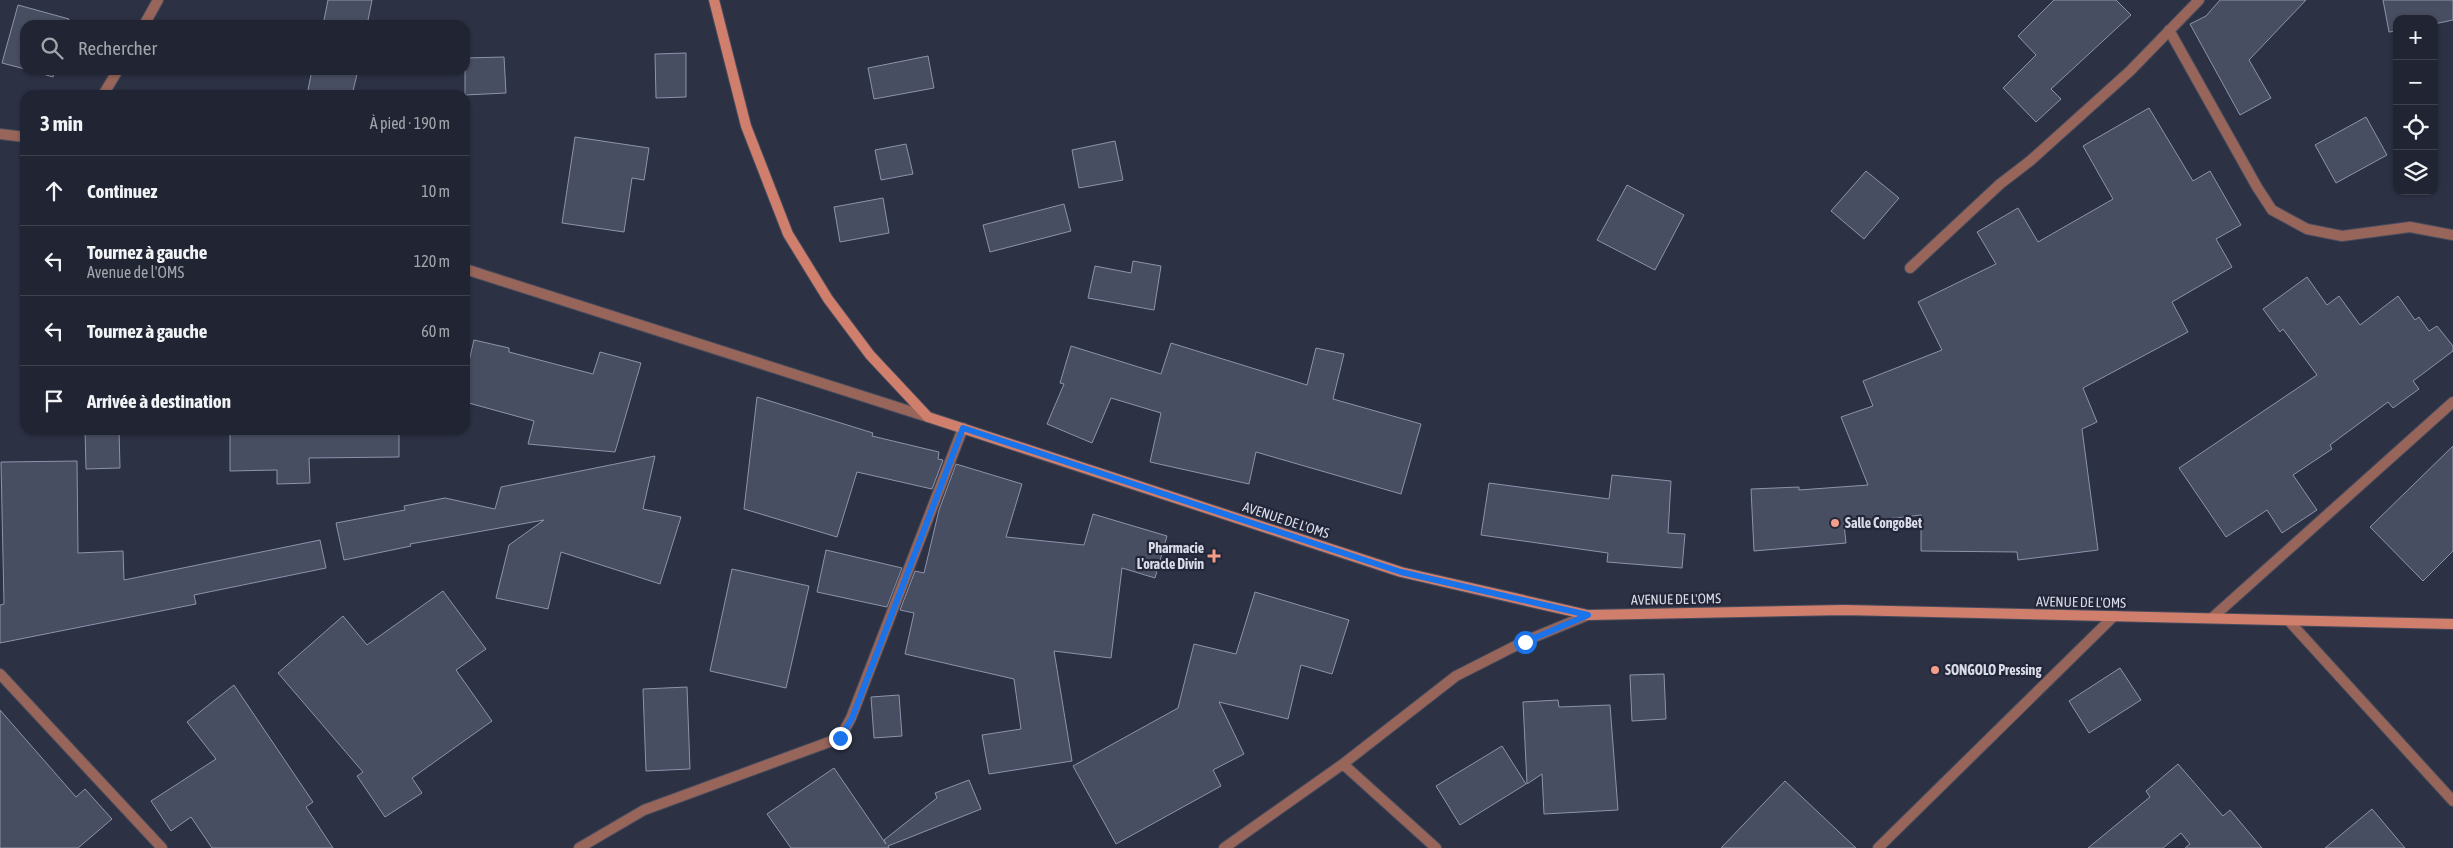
<!DOCTYPE html>
<html lang="fr">
<head>
<meta charset="utf-8">
<style>
  :root { --surface:#212533; --page:#292d3b; --text:#f1f3f6; --muted:#a2a5ac; --line:#3e424e }
  body { margin:0; font-family:"Asap Condensed",sans-serif; background:var(--page); color:var(--text) }
  .controls { position:absolute; right:15px; top:15px; display:grid; overflow:hidden; border-radius:10px; box-shadow:0 1px 4px #0004 }
  .controls button { width:45px; height:45px; display:grid; place-items:center; padding:0; border:0; border-bottom:1px solid var(--line); background:var(--surface); color:var(--text); font:25px sans-serif }
  .stop { position:absolute; width:15px; height:15px; margin:-11px; border:4px solid #1a73e8; border-radius:50%; background:#fff }
  .stop.end { background:#1a73e8; border-color:#fff; box-shadow:0 1px 5px #0008 }
  .list { margin:0; padding:0; list-style:none }
  h2 { display:flex; justify-content:space-between; align-items:center; height:65px; margin:0; padding:0 20px; font-size:21px }
  h2 small { font-size:16px; font-weight:400; color:var(--muted) }
  .list li { display:grid; grid-template-columns:32px 1fr auto; gap:15px; align-items:center; box-sizing:border-box; height:70px; padding:0 20px; border-top:1px solid var(--line) }
  .list b { display:block; font-size:19px; white-space:nowrap }
  .list p { margin:0; font-size:16px; white-space:nowrap; color:var(--muted) }
  .list em { font-size:16px; font-style:normal; color:var(--muted) }
  .icon { flex:none; width:28px; height:28px; fill:none; stroke:currentColor; stroke-width:2; stroke-linecap:round; stroke-linejoin:round }
  .map { position:relative; flex:none; width:2453px; height:848px; overflow:hidden }
  .search { position:absolute; background:var(--surface); box-shadow:0 1px 4px #0004; left:20px; top:20px; width:450px; height:55px; display:flex; align-items:center; gap:12px; box-sizing:border-box; padding:0 18px; border-radius:15px; color:var(--muted); font-size:19px }
  .panel { position:absolute; background:var(--surface); box-shadow:0 1px 4px #0004; left:20px; top:90px; width:450px; height:345px; border-radius:15px }
  .map>svg:first-child { display:block }
  .building { fill:#484e61; stroke:#8d93aa }
  .lines { fill:none; stroke-linecap:round; stroke-linejoin:round }
  .street-casing { stroke:#484c5e; stroke-width:12 }
  .secondary-casing { stroke:#484c5e; stroke-width:12 }
  .street { stroke:#976559; stroke-width:10 }
  .secondary { stroke:#d07f6d; stroke-width:10 }
  .route { stroke:#1a73e8; stroke-width:6 }
  .poi-dot { fill:#f49e8a; stroke:#232739; stroke-width:2 }
  .labels { text-anchor:middle; stroke-width:4.5; stroke-linejoin:round; paint-order:stroke }
  .street-label { font-size:14px; fill:#d8dce8; stroke:#232739 }
  .poi-label { font-size:14px; font-weight:bold; fill:#d8dce8; stroke:#232739; text-anchor:start }
</style>
</head>
<body>
<div class="map">
<svg width="2453" height="848" viewBox="0 0 2453 848">
  <rect width="100%" height="100%" fill="#2c3144"/>
  <path class="building" d="M 328,0 L 372,0 L 367,25 L 323,25 Z
    M 2054,0 L 2116,0 L 2131,15 L 2051,89 L 2061,99 L 2036,122 L 2003,88 L 2036,55 L 2018,36 Z
    M 2220,0 L 2306,0 L 2249,60 L 2271,98 L 2240,115 L 2190,24 L 2206,16 Z
    M 2383,0 L 2453,0 L 2453,20 L 2434,24 L 2434,19 L 2397,19 L 2397,31 L 2389,32 Z
    M 18,5 L 69,19 L 67,25 L 25,25 L 25,69 L 2,63 Z
    M 686,53 L 686,97 L 656,98 L 655,54 Z
    M 928,56 L 934,88 L 874,99 L 868,68 Z
    M 504,57 L 506,93 L 465,95 L 465,58 Z
    M 29,70 L 55,70 L 53,77 Z
    M 312,70 L 358,70 L 352,95 L 307,95 Z
    M 2149,108 L 2193,181 L 2210,171 L 2241,225 L 2216,239 L 2232,267 L 2172,302 L 2188,332 L 2083,388 L 2097,422 L 2082,429 L 2098,550 L 2018,560 L 2017,552 L 1921,551 L 1921,515 L 1844,524 L 1846,543 L 1754,551 L 1751,489 L 1799,487 L 1799,490 L 1868,485 L 1841,417 L 1873,406 L 1863,381 L 1942,350 L 1918,302 L 1996,264 L 1977,232 L 2018,208 L 2038,242 L 2113,199 L 2083,146 Z
    M 2366,117 L 2387,155 L 2336,183 L 2315,145 Z
    M 575,137 L 649,148 L 644,180 L 632,178 L 624,232 L 562,223 Z
    M 1115,141 L 1123,180 L 1079,188 L 1072,150 Z
    M 906,144 L 913,174 L 881,180 L 875,150 Z
    M 1866,171 L 1899,198 L 1864,239 L 1831,211 Z
    M 1627,185 L 1684,215 L 1655,270 L 1597,240 Z
    M 883,198 L 889,233 L 840,242 L 834,207 Z
    M 1064,204 L 1071,231 L 990,252 L 983,225 Z
    M 1133,261 L 1161,266 L 1154,310 L 1088,298 L 1095,266 L 1131,273 Z
    M 2307,277 L 2327,305 L 2339,296 L 2360,325 L 2398,296 L 2415,320 L 2419,317 L 2429,331 L 2437,326 L 2453,346 L 2453,351 L 2413,381 L 2419,389 L 2393,408 L 2388,402 L 2330,445 L 2332,449 L 2293,475 L 2317,510 L 2282,533 L 2267,510 L 2226,537 L 2179,468 L 2317,375 L 2283,329 L 2280,332 L 2263,309 Z
    M 474,340 L 509,348 L 509,352 L 593,374 L 600,352 L 641,363 L 615,452 L 528,444 L 534,421 L 465,402 L 465,378 Z
    M 1171,343 L 1307,385 L 1316,348 L 1344,354 L 1333,399 L 1421,424 L 1401,494 L 1256,452 L 1249,484 L 1150,462 L 1161,413 L 1111,398 L 1092,443 L 1047,424 L 1064,384 L 1060,383 L 1071,346 L 1161,374 Z
    M 757,397 L 873,433 L 872,436 L 939,452 L 938,459 L 943,460 L 932,489 L 857,472 L 837,537 L 744,509 Z
    M 85,430 L 119,430 L 120,468 L 86,469 Z
    M 230,430 L 399,430 L 399,457 L 309,458 L 310,483 L 277,484 L 277,470 L 230,471 Z
    M 2453,446 L 2453,551 L 2423,581 L 2370,527 Z
    M 655,456 L 643,509 L 681,517 L 660,584 L 561,552 L 548,609 L 496,598 L 509,545 L 544,520 L 410,544 L 411,546 L 344,560 L 336,523 L 405,510 L 404,506 L 445,498 L 495,509 L 501,487 Z
    M 77,461 L 78,553 L 123,551 L 124,580 L 320,540 L 326,568 L 194,595 L 196,604 L 0,643 L 0,605 L 4,604 L 1,462 Z
    M 956,464 L 1022,484 L 1006,537 L 1084,545 L 1093,514 L 1167,536 L 1155,578 L 1122,568 L 1111,658 L 1054,651 L 1072,761 L 989,774 L 982,735 L 1021,729 L 1014,679 L 905,654 L 914,613 L 900,610 L 915,571 L 924,573 L 939,510 Z
    M 1612,475 L 1671,481 L 1668,533 L 1685,534 L 1682,568 L 1607,562 L 1608,553 L 1481,535 L 1489,483 L 1609,499 Z
    M 826,550 L 902,568 L 887,607 L 817,592 Z
    M 732,569 L 809,586 L 786,688 L 710,671 Z
    M 443,591 L 486,649 L 456,670 L 492,721 L 412,778 L 422,793 L 385,817 L 357,776 L 363,772 L 278,673 L 343,616 L 367,645 Z
    M 1255,592 L 1349,620 L 1332,674 L 1301,665 L 1288,719 L 1219,702 L 1244,754 L 1213,770 L 1221,786 L 1116,844 L 1073,766 L 1178,708 L 1194,644 L 1236,654 Z
    M 2120,668 L 2141,700 L 2089,733 L 2069,701 Z
    M 1664,674 L 1666,719 L 1632,721 L 1630,675 Z
    M 234,685 L 313,802 L 306,807 L 333,848 L 212,848 L 191,817 L 171,831 L 151,801 L 216,759 L 187,722 Z
    M 687,687 L 690,769 L 646,771 L 643,689 Z
    M 899,695 L 902,736 L 874,738 L 871,697 Z
    M 1558,700 L 1559,707 L 1610,705 L 1618,810 L 1544,814 L 1542,774 L 1527,784 L 1523,702 Z
    M 0,710 L 76,797 L 85,789 L 112,819 L 78,848 L 0,848 Z
    M 1502,746 L 1526,784 L 1460,825 L 1436,786 Z
    M 2178,764 L 2223,816 L 2230,810 L 2262,848 L 2185,848 L 2190,844 L 2181,833 L 2163,848 L 2088,848 L 2150,797 L 2146,791 Z
    M 834,768 L 886,844 L 884,840 L 937,798 L 935,793 L 969,780 L 981,809 L 888,846 L 889,848 L 791,848 L 767,814 Z
    M 1785,781 L 1856,848 L 1721,848 Z
    M 2372,809 L 2405,848 L 2325,848 Z"/>
  <g class="lines">
    <defs>
      <path id="street" d="M 144,25 L 158,0
        M 2169,30 L 2257,187 L 2272,210 L 2307,229 L 2342,236 L 2410,227 L 2453,235
        M 103,95 L 118,70
        M 0,134 L 25,137
        M 1910,268 L 2000,184 L 2030,161 L 2130,71 L 2199,0
        M 465,269 L 928,417
        M 2212,618 L 2453,402
        M 2289,621 L 2453,801
        M 0,674 L 162,848
        M 1343,764 L 1436,848
        M 579,848 L 644,810 L 840,738 L 851,718 L 963,428
        M 1224,848 L 1343,764 L 1456,676 L 1525,641 L 1588,615
        M 1878,848 L 2114,616"/>
      <path id="secondary" d="M 714,0 L 746,126 L 788,234 L 828,299 L 870,355 L 928,417 L 1401,572 L 1588,615 L 1844,610 L 2453,624"/>
    </defs>
    <use href="#street" class="street-casing"/>
    <use href="#secondary" class="secondary-casing"/>
    <use href="#street" class="street"/>
    <use href="#secondary" class="secondary"/>
  </g>
  <g class="lines">
    <path class="route" d="M 840,738 L 852,718 L 963,428 L 1401,572 L 1588,615 L 1525,642"/>
  </g>
  <g class="poi-dot">
    <circle cx="1835" cy="523" r="5"/>
    <path d="M1211.5 548.5h5v5h5v5h-5v5h-5v-5h-5v-5h5z"/>
    <circle cx="1935" cy="670" r="5"/>
  </g>
  <g class="labels">
    <g class="street-label">
      <text transform="translate(1286 520) rotate(18)" y="5">AVENUE DE L'OMS</text>
      <text transform="translate(1676 599) rotate(-1)" y="5">AVENUE DE L'OMS</text>
      <text transform="translate(2081 602) rotate(1)" y="5">AVENUE DE L'OMS</text>
    </g>
    <g class="poi-label">
      <text x="1845" y="528">Salle CongoBet</text>
      <text x="1204" y="553" text-anchor="end">Pharmacie<tspan x="1204" dy="16">L'oracle Divin</tspan></text>
      <text x="1945" y="675">SONGOLO Pressing</text>
    </g>
  </g>
</svg>
<div class="controls">
<button>+</button>
<button>−</button>
<button><svg class="icon" aria-label="locate" viewBox="0 0 24 24"><circle cx="12" cy="12" r="6"/><path d="M12 2v4M12 18v4M2 12h4M18 12h4"/></svg></button>
<button><svg class="icon" aria-label="layers" viewBox="0 0 24 24"><path d="M12 4l9 5-9 5-9-5zM3 14l9 5 9-5"/></svg></button>
</div>
<div class="stop" style="left:1525px;top:642px"></div>
<div class="stop end" style="left:840px;top:738px"></div>
<div class="search"><svg class="icon" aria-label="search" viewBox="0 0 24 24"><circle cx="10" cy="10" r="6"/><path d="M15 15l6 6"/></svg>Rechercher</div>
<section class="panel">
<h2>3 min<small>À pied · 190 m</small></h2>
<ul class="list">
<li><svg class="icon" aria-label="ahead" viewBox="0 0 24 24"><path d="M12 20V5M6 11l6-6 6 6"/></svg><div><b>Continuez</b></div><em>10 m</em></li>
<li><svg class="icon" aria-label="left" viewBox="0 0 24 24"><path d="M17 20v-9H6M10 6l-5 5 5 5"/></svg><div><b>Tournez à gauche</b><p>Avenue de l'OMS</p></div><em>120 m</em></li>
<li><svg class="icon" aria-label="left" viewBox="0 0 24 24"><path d="M17 20v-9H6M10 6l-5 5 5 5"/></svg><div><b>Tournez à gauche</b></div><em>60 m</em></li>
<li><svg class="icon" aria-label="arrive" viewBox="0 0 24 24"><path d="M6 21V4h12l-3 4 3 4H6"/></svg><div><b>Arrivée à destination</b></div></li>
</ul>
</section>
</div>
</body>
</html>
